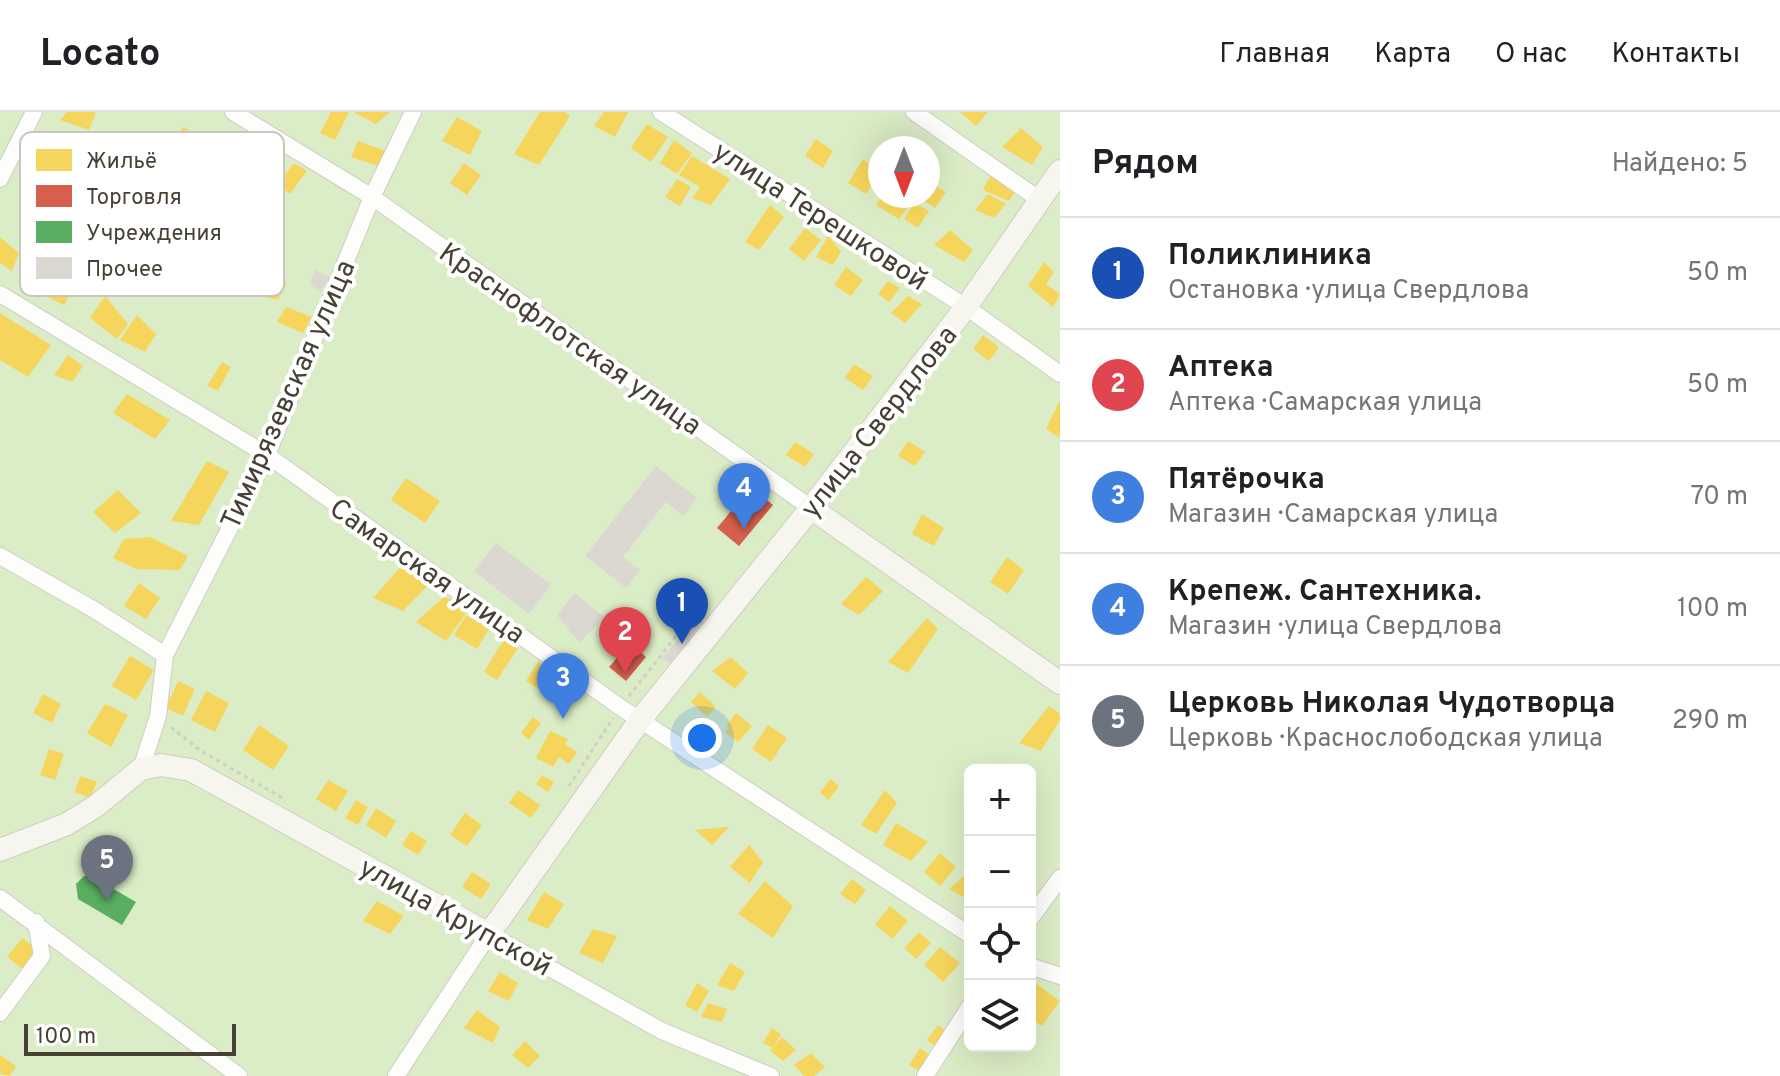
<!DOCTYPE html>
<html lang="ru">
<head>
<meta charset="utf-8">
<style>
  :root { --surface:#fff; --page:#f6f6f6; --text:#202124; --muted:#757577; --line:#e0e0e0; --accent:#0f766e }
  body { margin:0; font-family:Overpass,sans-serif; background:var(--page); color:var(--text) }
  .controls { position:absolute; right:24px; bottom:24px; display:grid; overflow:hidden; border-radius:12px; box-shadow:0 8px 32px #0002 }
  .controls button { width:72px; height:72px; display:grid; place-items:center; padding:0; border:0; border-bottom:2px solid var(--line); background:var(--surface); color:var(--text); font:40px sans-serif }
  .compass { position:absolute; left:868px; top:24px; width:72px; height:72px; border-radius:50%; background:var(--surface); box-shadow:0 8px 32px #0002; rotate:180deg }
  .scale { position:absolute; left:24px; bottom:20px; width:212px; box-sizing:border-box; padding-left:8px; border:4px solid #464134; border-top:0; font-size:22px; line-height:28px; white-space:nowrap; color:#464134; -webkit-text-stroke:6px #fff; paint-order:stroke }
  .you { position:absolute; left:702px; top:626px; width:28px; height:28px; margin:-20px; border:6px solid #fff; border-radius:50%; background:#1a73e8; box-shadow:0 0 0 12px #1a73e833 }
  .badge { display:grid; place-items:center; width:52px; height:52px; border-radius:50%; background:var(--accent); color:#fff; font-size:26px; font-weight:700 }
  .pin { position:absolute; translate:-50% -66px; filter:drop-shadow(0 2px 4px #0008) }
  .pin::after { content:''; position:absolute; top:42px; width:28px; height:24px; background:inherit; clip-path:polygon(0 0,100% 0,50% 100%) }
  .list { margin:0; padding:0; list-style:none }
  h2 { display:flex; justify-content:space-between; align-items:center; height:104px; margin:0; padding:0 32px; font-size:34px }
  h2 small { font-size:26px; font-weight:400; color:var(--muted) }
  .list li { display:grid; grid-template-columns:52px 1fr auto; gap:24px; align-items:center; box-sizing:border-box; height:112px; padding:0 32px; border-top:2px solid var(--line) }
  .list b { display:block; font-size:30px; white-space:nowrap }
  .list p { margin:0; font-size:26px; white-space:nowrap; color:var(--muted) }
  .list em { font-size:26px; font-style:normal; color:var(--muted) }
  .icon { flex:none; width:44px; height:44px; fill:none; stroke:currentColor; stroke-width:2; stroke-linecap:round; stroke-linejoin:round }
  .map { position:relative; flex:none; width:1060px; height:964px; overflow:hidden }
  header { display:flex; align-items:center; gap:48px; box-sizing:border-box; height:112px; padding:0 40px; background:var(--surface); border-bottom:2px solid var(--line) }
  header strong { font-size:38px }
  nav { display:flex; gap:44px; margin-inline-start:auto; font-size:28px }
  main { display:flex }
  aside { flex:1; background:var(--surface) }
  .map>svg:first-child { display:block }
  .green { fill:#dbedc6; fill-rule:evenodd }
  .homes { fill:#f6d55c }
  .shops { fill:#d6604d }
  .public { fill:#5aae61 }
  .building { fill:#dad8d1 }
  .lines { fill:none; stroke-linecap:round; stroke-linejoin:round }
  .street-casing { stroke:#ceccc6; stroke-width:18 }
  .secondary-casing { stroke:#d0ccbf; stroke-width:24 }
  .path { stroke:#d1cec9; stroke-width:3; stroke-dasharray:4 4; stroke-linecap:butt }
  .street { stroke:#fdfdfc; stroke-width:16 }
  .secondary { stroke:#f6f5ee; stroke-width:22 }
  .labels { text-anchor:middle; stroke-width:8; stroke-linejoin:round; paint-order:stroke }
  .street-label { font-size:28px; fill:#464134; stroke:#fff }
  .key { fill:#fff; stroke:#c8c6c2; stroke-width:2 }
  .key-label { font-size:22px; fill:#464134 }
</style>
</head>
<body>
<header>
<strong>Locato</strong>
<nav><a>Главная</a><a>Карта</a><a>О нас</a><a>Контакты</a></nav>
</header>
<main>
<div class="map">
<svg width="1060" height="964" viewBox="0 0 1060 964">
  <rect width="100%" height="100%" fill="#f0efe8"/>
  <path class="green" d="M 0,0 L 1060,0 L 1060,964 L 0,964 ZM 880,36 L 928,36 L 928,84 L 880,84 ZM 970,658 L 1030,658 L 1030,934 L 970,934 Z"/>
  <path class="homes" d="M 67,0 L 96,0 L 89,18 L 60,8 Z
    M 331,0 L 349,0 L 335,28 L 320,21 Z
    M 353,0 L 390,0 L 376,12 Z
    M 540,0 L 564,0 L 570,4 L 539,53 L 514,42 Z
    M 604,0 L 628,0 L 615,25 L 594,14 Z
    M 960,0 L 988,0 L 976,14 Z
    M 457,5 L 482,19 L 470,43 L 442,29 Z
    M 647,12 L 668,25 L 651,50 L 631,36 Z
    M 184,15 L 201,27 L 194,41 L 172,29 Z
    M 1021,16 L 1043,35 L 1032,53 L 1002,35 Z
    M 816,27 L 833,39 L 823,56 L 805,44 Z
    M 674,28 L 692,41 L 677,62 L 660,51 Z
    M 358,29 L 386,39 L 379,54 L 351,45 Z
    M 692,44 L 730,67 L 711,93 L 692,86 L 700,75 L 679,63 Z
    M 863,47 L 880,61 L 866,82 L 848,71 Z
    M 294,51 L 307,59 L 290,82 L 277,72 Z
    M 464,51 L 481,63 L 467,83 L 450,71 Z
    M 993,58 L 1018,76 L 1009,89 L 983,78 Z
    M 677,67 L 691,75 L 680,94 L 665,85 Z
    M 936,74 L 946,80 L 935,96 L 924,89 Z
    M 988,82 L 1006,92 L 994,106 L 975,98 Z
    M 900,84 L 912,89 L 899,107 L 876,93 L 882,85 L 893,92 Z
    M 914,91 L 929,99 L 918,116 L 904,107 Z
    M 770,93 L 784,105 L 759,138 L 745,130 Z
    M 805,116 L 821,128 L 804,149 L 789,137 Z
    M 950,118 L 973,138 L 964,150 L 934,133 Z
    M 828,124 L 841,139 L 833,153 L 816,145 Z
    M 0,125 L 19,141 L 12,159 L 0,151 Z
    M 1044,150 L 1054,160 L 1046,172 L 1060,182 L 1053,195 L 1028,174 Z
    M 846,155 L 863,168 L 851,184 L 834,173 Z
    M 55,158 L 75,173 L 64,193 L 38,180 Z
    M 267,164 L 287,171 L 278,188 L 258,184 Z
    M 888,169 L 900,176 L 889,190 L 878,182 Z
    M 105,184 L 128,212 L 117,227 L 90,206 Z
    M 908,184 L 922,192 L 905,211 L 891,201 Z
    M 286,195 L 312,205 L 303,221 L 277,210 Z
    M 0,201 L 51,233 L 28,265 L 0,248 Z
    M 137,203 L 156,222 L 145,240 L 120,228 Z
    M 983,223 L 999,235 L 989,249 L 973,237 Z
    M 68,243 L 83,254 L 72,270 L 54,263 Z
    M 222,250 L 231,255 L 218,279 L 207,274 Z
    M 854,252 L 873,264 L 863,278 L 845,266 Z
    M 127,282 L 170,308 L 155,327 L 113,301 Z
    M 1060,288 L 1060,326 L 1046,317 Z
    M 908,329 L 925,340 L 915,354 L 898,344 Z
    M 795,330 L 814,342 L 805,355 L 786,343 Z
    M 207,349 L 229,360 L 199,413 L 171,409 Z
    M 406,366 L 440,389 L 425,411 L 391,388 Z
    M 118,378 L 141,401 L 115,421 L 93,400 Z
    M 922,402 L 944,416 L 934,434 L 912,422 Z
    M 151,425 L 188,444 L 180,458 L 136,457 L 113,446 L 124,427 Z
    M 1007,445 L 1024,458 L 1008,482 L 990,470 Z
    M 403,452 L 433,468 L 403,499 L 373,486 Z
    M 866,465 L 883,479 L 859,503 L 841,492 Z
    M 139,471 L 160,486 L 146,507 L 124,494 Z
    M 444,485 L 472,493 L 446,529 L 416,510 Z
    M 466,503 L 489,517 L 477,537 L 454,523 Z
    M 927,506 L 938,517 L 908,561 L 888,550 Z
    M 504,527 L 518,536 L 497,568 L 484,560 Z
    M 130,544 L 154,558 L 136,588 L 112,574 Z
    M 731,545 L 748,561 L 735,577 L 712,559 Z
    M 538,550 L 553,559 L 541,578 L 526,569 Z
    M 178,569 L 195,577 L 183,604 L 166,596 Z
    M 206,579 L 229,591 L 215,620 L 191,608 Z
    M 700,580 L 716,595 L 707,605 L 691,590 Z
    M 43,582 L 61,592 L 52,611 L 33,601 Z
    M 105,592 L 128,603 L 111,635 L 87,621 Z
    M 1049,594 L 1060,602 L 1060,608 L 1041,639 L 1019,631 Z
    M 736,601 L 752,614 L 738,630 L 725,620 L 729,616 L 726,614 Z
    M 533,605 L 541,611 L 529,628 L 521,621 Z
    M 259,613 L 289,634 L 273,658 L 243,638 Z
    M 768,613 L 787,626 L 771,650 L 752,637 Z
    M 550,619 L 568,627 L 565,632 L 577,640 L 569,652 L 559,645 L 553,655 L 536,646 Z
    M 49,637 L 64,642 L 55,668 L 40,663 Z
    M 542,663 L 554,670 L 548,680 L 536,672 Z
    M 81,664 L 97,670 L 90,686 L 74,680 Z
    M 830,667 L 839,674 L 829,688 L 820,681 Z
    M 328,668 L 348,679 L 336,699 L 316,687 Z
    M 518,678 L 540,693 L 531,706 L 509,691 Z
    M 885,678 L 897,691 L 876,722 L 861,713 Z
    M 356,688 L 368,695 L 358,713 L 345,706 Z
    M 376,696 L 396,709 L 386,726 L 366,713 Z
    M 465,701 L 482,713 L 467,734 L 450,723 Z
    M 896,711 L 928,730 L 911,749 L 883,733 Z
    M 729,715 L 712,733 L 695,718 Z
    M 411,719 L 427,729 L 418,743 L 402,733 Z
    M 749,733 L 763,750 L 750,771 L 730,755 Z
    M 940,741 L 956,755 L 940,774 L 924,760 Z
    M 472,760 L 491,772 L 481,787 L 462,775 Z
    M 964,764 L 970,767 L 969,788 L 949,777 Z
    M 852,767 L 866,778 L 855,792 L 840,782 Z
    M 765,769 L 793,794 L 773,826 L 738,802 Z
    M 544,780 L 564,792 L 548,817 L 527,808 Z
    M 377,789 L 404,804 L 390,822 L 363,809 Z
    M 890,794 L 908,809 L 892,827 L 875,812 Z
    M 593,817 L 617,824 L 603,851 L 579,841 Z
    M 919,820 L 931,831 L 916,847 L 904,836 Z
    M 22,826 L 39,839 L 24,858 L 7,845 Z
    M 940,835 L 960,851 L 943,870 L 924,853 Z
    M 730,851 L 745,860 L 734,879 L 717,873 Z
    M 500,860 L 518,871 L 509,889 L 488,879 Z
    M 697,871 L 709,879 L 697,900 L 685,893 Z
    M 1035,871 L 1060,889 L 1042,914 L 1030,906 L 1030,878 Z
    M 708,891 L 727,897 L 722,910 L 701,905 Z
    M 477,898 L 500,915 L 493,931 L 464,916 Z
    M 938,913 L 958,927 L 946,943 L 927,928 Z
    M 772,916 L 781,922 L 773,936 L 763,931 Z
    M 782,925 L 796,938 L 783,949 L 770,939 Z
    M 525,929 L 540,944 L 528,956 L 512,943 Z
    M 920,936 L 939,949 L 927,964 L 909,953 Z
    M 811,941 L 825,955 L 814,964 L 804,964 L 794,953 Z
    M 0,943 L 16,954 L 10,964 L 0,962 Z"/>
  <path class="shops" d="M 751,375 L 773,393 L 739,434 L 717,416 Z
    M 630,531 L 646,545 L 626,569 L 609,555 Z"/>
  <path class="public" d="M 84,764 L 91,764 L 136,790 L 122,813 L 78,787 L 76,772 Z"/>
  <path class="building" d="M 315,158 L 330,165 L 320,180 L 310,172 Z
    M 656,354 L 697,386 L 683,404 L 666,390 L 623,445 L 640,458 L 626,476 L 585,444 Z
    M 496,431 L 551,473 L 529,502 L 474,459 Z
    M 575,481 L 604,505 L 579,531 L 557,503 Z
    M 693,510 L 700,516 L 670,552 L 662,546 Z"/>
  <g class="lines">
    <defs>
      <path id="street" d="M 233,0 L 372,85 L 811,396
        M 661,0 L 966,195 L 1060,262
        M 914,0 L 1040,88
        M 0,67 L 34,0
        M 0,182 L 267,343 L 620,595 L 970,823
        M 0,444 L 93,497 L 165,543
        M 141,657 L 158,604 L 165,543 L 267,343 L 372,85 L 413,0
        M 0,786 L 239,964
        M 1030,807 L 1060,766
        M 1030,854 L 1060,864
        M 0,901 L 42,844 L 36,810
        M 396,964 L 489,822 L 662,919 L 771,964
        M 925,964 L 970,894"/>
      <path id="secondary" d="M 811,396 L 1060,571
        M 0,738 L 67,712 L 96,694 L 141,657 L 161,653 L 191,658 L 489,822 L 640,608 L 811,396 L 966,195 L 1060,59"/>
    </defs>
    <use href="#street" class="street-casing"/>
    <use href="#secondary" class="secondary-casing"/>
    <path class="path" d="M 629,584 L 694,501 L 699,506
      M 171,615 L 201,639 L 286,688
      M 569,674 L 613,606"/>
    <use href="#street" class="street"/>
    <use href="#secondary" class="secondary"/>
  </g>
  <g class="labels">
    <g class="street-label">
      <text transform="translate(821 103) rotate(33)" y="10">улица Терешковой</text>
      <text transform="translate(571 226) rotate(35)" y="10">Краснофлотская улица</text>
      <text transform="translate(287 282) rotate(-66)" y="10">Тимирязевская улица</text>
      <text transform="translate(878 309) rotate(-52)" y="10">улица Свердлова</text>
      <text transform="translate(428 458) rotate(35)" y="10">Самарская улица</text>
      <text transform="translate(456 804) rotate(29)" y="10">улица Крупской</text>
    </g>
  </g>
  <rect x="20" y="20" width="264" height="164" rx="12" class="key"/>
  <rect x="36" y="37" width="36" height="22" fill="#f6d55c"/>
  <rect x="36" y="73" width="36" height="22" fill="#d6604d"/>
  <rect x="36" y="109" width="36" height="22" fill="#5aae61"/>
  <rect x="36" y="145" width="36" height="22" fill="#dad8d1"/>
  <g class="key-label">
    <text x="86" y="56">Жильё</text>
    <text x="86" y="92">Торговля</text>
    <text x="86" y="128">Учреждения</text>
    <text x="86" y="164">Прочее</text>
  </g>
</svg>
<div class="controls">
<button>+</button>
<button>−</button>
<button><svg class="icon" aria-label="locate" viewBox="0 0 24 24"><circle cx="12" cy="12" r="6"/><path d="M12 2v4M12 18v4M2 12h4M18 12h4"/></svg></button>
<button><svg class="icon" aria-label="layers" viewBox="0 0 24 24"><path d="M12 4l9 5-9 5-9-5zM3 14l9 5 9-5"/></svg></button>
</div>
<svg class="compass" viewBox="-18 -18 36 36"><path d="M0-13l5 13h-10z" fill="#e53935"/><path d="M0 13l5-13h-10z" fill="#757577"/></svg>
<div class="scale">100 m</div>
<div class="you"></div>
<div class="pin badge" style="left:682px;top:532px;background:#1a4fb4">1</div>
<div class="pin badge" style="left:625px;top:561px;background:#e0444e">2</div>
<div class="pin badge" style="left:563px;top:607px;background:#3f7fe0">3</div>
<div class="pin badge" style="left:744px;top:417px;background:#3f7fe0">4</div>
<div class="pin badge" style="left:107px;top:789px;background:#6b7280">5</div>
</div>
<aside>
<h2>Рядом<small>Найдено: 5</small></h2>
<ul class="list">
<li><span class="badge" style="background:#1a4fb4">1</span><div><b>Поликлиника</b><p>Остановка · улица Свердлова</p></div><em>50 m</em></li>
<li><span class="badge" style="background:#e0444e">2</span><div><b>Аптека</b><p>Аптека · Самарская улица</p></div><em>50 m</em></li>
<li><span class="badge" style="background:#3f7fe0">3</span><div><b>Пятёрочка</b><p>Магазин · Самарская улица</p></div><em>70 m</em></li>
<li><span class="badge" style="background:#3f7fe0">4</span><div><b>Крепеж. Сантехника.</b><p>Магазин · улица Свердлова</p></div><em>100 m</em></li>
<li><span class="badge" style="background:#6b7280">5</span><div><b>Церковь Николая Чудотворца</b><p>Церковь · Краснослободская улица</p></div><em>290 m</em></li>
</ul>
</aside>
</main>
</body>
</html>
